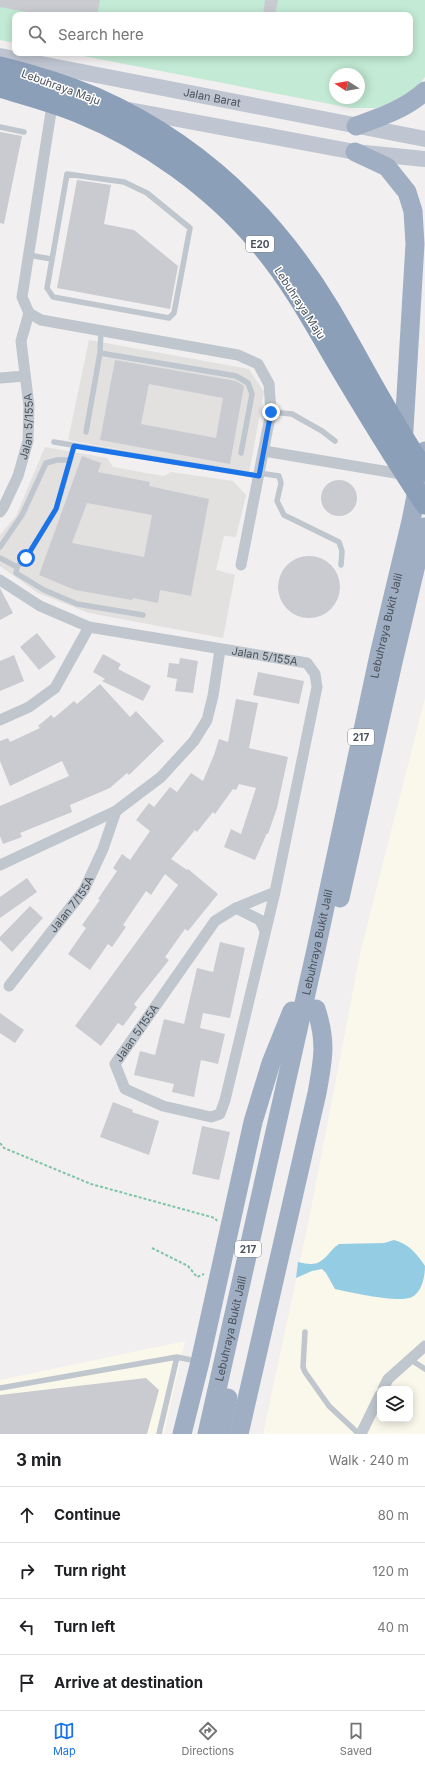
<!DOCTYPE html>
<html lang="en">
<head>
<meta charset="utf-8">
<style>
  :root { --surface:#fff; --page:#f6f6f6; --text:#202124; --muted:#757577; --line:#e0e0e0; --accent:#1a73e8 }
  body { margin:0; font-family:Inter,sans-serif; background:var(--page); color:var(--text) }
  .controls { position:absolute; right:12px; bottom:12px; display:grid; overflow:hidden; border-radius:8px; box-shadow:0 2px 10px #0003 }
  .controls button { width:36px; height:36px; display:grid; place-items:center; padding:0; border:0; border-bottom:1px solid var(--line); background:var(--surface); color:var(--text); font:20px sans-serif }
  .compass { position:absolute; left:329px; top:68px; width:36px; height:36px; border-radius:50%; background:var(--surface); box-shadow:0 2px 10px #0003; rotate:281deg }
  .stop { position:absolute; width:12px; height:12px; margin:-9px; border:3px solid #1a73e8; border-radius:50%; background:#fff }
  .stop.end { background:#1a73e8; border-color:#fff; box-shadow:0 1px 4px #0008 }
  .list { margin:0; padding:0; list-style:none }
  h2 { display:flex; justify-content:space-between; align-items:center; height:52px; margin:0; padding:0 16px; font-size:17px }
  h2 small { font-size:13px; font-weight:400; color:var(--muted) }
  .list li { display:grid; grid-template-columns:26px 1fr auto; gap:12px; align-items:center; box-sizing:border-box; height:56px; padding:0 16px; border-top:1px solid var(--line) }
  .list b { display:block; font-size:15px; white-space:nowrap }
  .list em { font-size:13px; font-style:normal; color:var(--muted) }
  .icon { flex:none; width:22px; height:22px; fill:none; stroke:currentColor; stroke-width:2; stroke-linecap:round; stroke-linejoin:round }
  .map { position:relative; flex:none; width:425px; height:1434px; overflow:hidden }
  .search { position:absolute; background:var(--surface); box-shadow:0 2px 10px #0003; left:12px; right:12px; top:12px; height:44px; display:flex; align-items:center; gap:10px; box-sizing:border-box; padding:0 14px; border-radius:8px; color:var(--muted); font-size:15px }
  .sheet { height:276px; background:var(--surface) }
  nav { display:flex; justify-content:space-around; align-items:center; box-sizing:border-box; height:56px; border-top:1px solid var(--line); background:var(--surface); font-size:11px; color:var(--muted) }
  nav a { display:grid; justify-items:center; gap:2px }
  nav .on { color:var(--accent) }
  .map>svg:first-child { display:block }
  .commercial { fill:#faf7eb; fill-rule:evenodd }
  .education { fill:#e2e1e0 }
  .green { fill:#c2ead4; fill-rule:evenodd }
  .water { fill:#94cde3 }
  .building { fill:#cacbd1; fill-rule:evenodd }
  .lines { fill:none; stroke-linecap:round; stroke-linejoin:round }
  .path { stroke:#7ec5a7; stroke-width:2; stroke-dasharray:3 2; stroke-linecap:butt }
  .service { stroke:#bfc6cd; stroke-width:5.5 }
  .minor { stroke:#bfc6cd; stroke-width:11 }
  .secondary { stroke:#bfc6d1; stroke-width:16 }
  .trunk { stroke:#9faec2; stroke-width:19 }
  .motorway { stroke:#8c9fb9; stroke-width:21 }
  .route { stroke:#1a73e8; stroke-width:5 }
  .labels { text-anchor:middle; stroke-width:3; stroke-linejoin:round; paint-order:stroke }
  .shield { fill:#fff; stroke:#80858c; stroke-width:1 }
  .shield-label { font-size:10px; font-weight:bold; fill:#49515b }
  .street-label { font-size:11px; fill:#49515b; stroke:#fff }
</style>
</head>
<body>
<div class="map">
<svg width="425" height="1434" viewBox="0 0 425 1434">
  <rect width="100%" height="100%" fill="#f1efef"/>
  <path class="commercial" d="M 425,698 L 425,1434 L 263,1434 L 310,1214 L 361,949 ZM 380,1389 L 410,1389 L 410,1419 L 380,1419 Z
    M 185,1341 L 164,1434 L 0,1434 L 0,1380 Z"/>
  <path class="education" d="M 89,340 L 249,369 L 264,392 L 249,473 L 68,440 Z
    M 45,447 L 107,458 L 113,467 L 163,476 L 171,472 L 233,481 L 246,495 L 236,537 L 224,536 L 216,570 L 235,575 L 223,638 L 89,613 L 38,593 L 0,566 L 0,535 L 16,516 Z"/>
  <path class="green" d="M 0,0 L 425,0 L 425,77 L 415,90 L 396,101 L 376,108 L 351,108 L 68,53 L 410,53 L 410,15 L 15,15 L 15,43 L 0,40 ZM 335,74 L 359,74 L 359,98 L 335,98 Z"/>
  <path class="water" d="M 394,1240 C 409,1244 417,1254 425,1266 C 425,1276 422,1292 412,1297 C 399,1303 359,1294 344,1291 L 335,1289 L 326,1273 L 322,1269 L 312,1271 L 296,1278 L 298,1262 C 303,1263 307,1264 311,1264 C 325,1264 329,1250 339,1244 L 384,1243 Z"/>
  <path class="building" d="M 0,0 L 100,0 L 97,15 L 43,15 L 0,7 Z
    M 265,0 L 278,0 L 275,15 L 263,15 Z
    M 0,132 L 22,136 L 4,224 L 0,223 Z
    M 77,180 L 111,185 L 104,224 L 134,230 L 178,266 L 170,309 L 57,288 Z
    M 115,360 L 236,381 L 244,386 L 230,464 L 100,440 ZM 149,384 L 223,398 L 216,438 L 141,424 Z
    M 82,456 L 101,463 L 98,472 L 150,482 L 149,486 L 209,499 L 191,596 L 160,590 L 158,603 L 133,598 L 132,600 L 75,590 L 39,575 ZM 87,503 L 152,515 L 144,557 L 72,543 Z
    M321 498a18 18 0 1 1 36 0a18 18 0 1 1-36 0Z
    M278 587a31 31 0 1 1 62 0a31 31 0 1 1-62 0Z
    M 0,588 L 13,613 L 0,620 Z
    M 37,633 L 56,657 L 39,670 L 20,647 Z
    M 103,654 L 121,664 L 118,669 L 151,686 L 143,701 L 102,681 L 105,679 L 93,672 Z
    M 14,655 L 24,681 L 0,691 L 0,661 Z
    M 180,658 L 198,661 L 193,693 L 175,691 L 177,679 L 167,677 L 169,663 L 179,664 Z
    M 258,672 L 304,681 L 299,704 L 253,695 Z
    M 100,684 L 130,717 L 136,711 L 164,741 L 129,775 L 127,773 L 110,788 L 70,805 L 72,812 L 20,833 L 22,837 L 3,844 L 0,836 L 0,806 L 69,776 L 62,761 L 10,786 L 0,761 L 0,741 L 8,738 L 10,742 L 40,728 L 38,726 L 51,715 L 54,718 L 74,701 L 77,704 Z
    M 236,699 L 258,703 L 249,748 L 288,757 L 277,808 L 268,834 L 267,833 L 255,860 L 224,847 L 231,829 L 241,834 L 256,788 L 239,784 L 236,790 L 233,789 L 215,814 L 213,812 L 197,832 L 195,830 L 171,859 L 187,870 L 188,869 L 218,894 L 188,931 L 185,929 L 165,957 L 169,960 L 134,1004 L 137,1007 L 123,1026 L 118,1023 L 101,1046 L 75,1026 L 178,885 L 165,874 L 151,895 L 146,891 L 123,925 L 126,927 L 112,947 L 108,944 L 90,970 L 68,954 L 86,928 L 82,925 L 100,900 L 98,899 L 117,871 L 113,868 L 122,854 L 130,860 L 150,831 L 136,820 L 149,803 L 154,807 L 170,787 L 177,792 L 191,773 L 203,781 L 214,755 L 219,739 L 228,742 Z
    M 27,878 L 37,892 L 0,918 L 0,897 Z
    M 30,906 L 43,918 L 12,952 L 0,940 L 0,937 Z
    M 220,942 L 245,948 L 230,1018 L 203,1013 L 200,1028 L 225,1034 L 218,1064 L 201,1060 L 194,1097 L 172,1092 L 174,1084 L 134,1075 L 140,1051 L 155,1055 L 164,1019 L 184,1024 L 197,968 L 213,972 Z
    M 0,1013 L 24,1030 L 15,1043 L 0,1033 Z
    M 113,1102 L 133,1110 L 132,1112 L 159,1121 L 149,1155 L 100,1137 Z
    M 202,1126 L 230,1132 L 219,1180 L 192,1174 Z
    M 146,1378 L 159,1390 L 147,1434 L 0,1434 L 0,1395 Z"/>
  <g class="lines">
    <path class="path" d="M 0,1143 L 4,1148 L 91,1184 L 215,1218 L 217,1221
      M 152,1248 L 188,1266 L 197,1277 L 204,1274"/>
    <path class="service" d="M 0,127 L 24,132
      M 67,174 L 124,182 L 147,193 L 190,228 L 174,313 L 169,318 L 53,297 L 47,288 Z
      M 29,255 L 51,259
      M 100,353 L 236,376 L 248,383 L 252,394 L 241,453
      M 271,412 L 292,414 L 322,431 L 335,441
      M 86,432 L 100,353 L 101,330
      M 54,442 L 259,476
      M 74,446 L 56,509 L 26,558 L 17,567 L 16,573 L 44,590 L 77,604 L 143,615
      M 259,473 L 279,476 L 281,483 L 277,501 L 284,515 L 339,542 L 342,551 L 341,565
      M 0,547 L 22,515 L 46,463 L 57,460 L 70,460
      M 0,558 L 17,567
      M 305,1332 L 303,1367 L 305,1372 L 329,1406 L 359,1434
      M 177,1357 L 196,1361
      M 411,1360 L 425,1369
      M 0,1388 L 177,1357 L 159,1434"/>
    <g class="minor">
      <path d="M 53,99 L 22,297 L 29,313 L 41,320 L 238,355 L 258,364 L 269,384 L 271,412 L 241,565"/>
      <path d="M 0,378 L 25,376"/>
      <path d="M 264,451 L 401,474"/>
      <path id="s1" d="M 0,512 L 3,508 L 18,476 L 28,441 L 29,406 L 21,341 L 29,313"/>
      <path id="s2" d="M 0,580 L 40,606 L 89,627 L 307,663 L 315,674 L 317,687 L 275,892 L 225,1100 L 220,1114 L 211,1117 L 163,1106 L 125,1089 L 115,1064 L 215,921 L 236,908 L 275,892"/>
      <path d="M 0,720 L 29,707 L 55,688 L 89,627"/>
      <path d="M 0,865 L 116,811 L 161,777 L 194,741 L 207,720 L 213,696 L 220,650"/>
      <path d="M 236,908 L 260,920 L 265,931"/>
      <path id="s3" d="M 9,986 L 84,890 L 103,849 L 116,811"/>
      <path d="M 383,1389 L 388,1379 L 425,1346"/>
      <path d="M 361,1434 L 380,1395"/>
    </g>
    <g class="secondary">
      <path id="s4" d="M 0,56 L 425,139"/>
      <path d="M 129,110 L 355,152 L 425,159"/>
    </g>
    <g class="trunk">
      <path d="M 356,126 C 381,117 405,109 425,91"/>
      <path d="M 355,152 L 387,167 L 407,192 L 413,211 L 415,244 L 403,446"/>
      <path d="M 340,898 L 394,658 L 425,527"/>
      <path d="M 182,1434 L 200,1362 L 253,1122 L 271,1063 L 292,1011"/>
      <path id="s5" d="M 207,1434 L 315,954 L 379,655 L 411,521 L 425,451"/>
      <path d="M 220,1434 L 228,1398"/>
      <path d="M 239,1434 L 317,1093 C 323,1060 327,1042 316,1009"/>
    </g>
    <path class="motorway" d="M 0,67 C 32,75 65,85 96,98 C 195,142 273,215 329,308 C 361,362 389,419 425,471
      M 0,87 C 26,95 54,102 80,113 C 146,140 213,188 259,243 C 289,278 312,319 335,359 C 364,408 394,457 425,504"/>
  </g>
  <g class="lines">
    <path class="route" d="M 26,558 L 56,509 L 74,446 L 259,476 L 271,412"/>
  </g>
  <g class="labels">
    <g class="shield">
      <rect x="246" y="236" width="28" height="16" rx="3"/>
      <rect x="348" y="729" width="26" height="16" rx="3"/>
      <rect x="235" y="1241" width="26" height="16" rx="3"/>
    </g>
    <g class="shield-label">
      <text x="260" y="248">E20</text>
      <text x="361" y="741">217</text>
      <text x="248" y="1253">217</text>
    </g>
    <g class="street-label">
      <text transform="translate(61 87) rotate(20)" y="4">Lebuhraya Maju</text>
      <text dy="4" stroke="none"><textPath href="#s4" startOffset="216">Jalan Barat</textPath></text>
      <text transform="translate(300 303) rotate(57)" y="4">Lebuhraya Maju</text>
      <text dy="4" stroke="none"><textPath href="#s1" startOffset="91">Jalan 5/155A</textPath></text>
      <text dy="4" stroke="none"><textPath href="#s5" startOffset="828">Lebuhraya Bukit Jalil</textPath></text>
      <text dy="4" stroke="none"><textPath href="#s2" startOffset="279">Jalan 5/155A</textPath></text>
      <text dy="4" stroke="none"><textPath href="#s3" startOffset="103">Jalan 7/155A</textPath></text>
      <text dy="4" stroke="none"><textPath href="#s5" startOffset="504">Lebuhraya Bukit Jalil</textPath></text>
      <text dy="4" stroke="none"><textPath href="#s2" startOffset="952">Jalan 5/155A</textPath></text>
      <text dy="4" stroke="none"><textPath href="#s5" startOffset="108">Lebuhraya Bukit Jalil</textPath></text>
    </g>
  </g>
</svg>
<div class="controls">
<button><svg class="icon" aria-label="layers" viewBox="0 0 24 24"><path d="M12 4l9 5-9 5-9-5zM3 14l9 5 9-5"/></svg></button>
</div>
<svg class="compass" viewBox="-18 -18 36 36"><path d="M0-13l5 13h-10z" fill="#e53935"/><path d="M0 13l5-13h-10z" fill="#757577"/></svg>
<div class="stop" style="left:26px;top:558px"></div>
<div class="stop end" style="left:271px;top:412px"></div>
<div class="search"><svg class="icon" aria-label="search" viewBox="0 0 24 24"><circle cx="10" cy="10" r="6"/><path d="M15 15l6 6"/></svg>Search here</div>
</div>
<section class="sheet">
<h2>3 min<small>Walk · 240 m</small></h2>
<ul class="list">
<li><svg class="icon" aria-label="ahead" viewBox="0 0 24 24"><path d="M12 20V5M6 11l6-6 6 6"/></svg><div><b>Continue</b></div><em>80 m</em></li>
<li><svg class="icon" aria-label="right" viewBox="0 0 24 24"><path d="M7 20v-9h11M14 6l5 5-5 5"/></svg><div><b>Turn right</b></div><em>120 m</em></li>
<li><svg class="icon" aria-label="left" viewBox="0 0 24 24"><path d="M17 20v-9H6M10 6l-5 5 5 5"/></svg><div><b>Turn left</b></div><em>40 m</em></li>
<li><svg class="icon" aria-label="arrive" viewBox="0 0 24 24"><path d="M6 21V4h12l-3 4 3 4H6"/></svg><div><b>Arrive at destination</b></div></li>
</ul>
</section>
<nav>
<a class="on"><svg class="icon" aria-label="map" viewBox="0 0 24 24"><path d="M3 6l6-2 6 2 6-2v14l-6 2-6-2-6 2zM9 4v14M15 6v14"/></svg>Map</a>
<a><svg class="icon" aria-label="directions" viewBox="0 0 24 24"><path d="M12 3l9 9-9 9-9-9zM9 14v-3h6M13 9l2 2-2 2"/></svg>Directions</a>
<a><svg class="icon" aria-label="saved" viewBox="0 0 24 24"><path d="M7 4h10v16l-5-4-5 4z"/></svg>Saved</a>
</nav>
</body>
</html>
